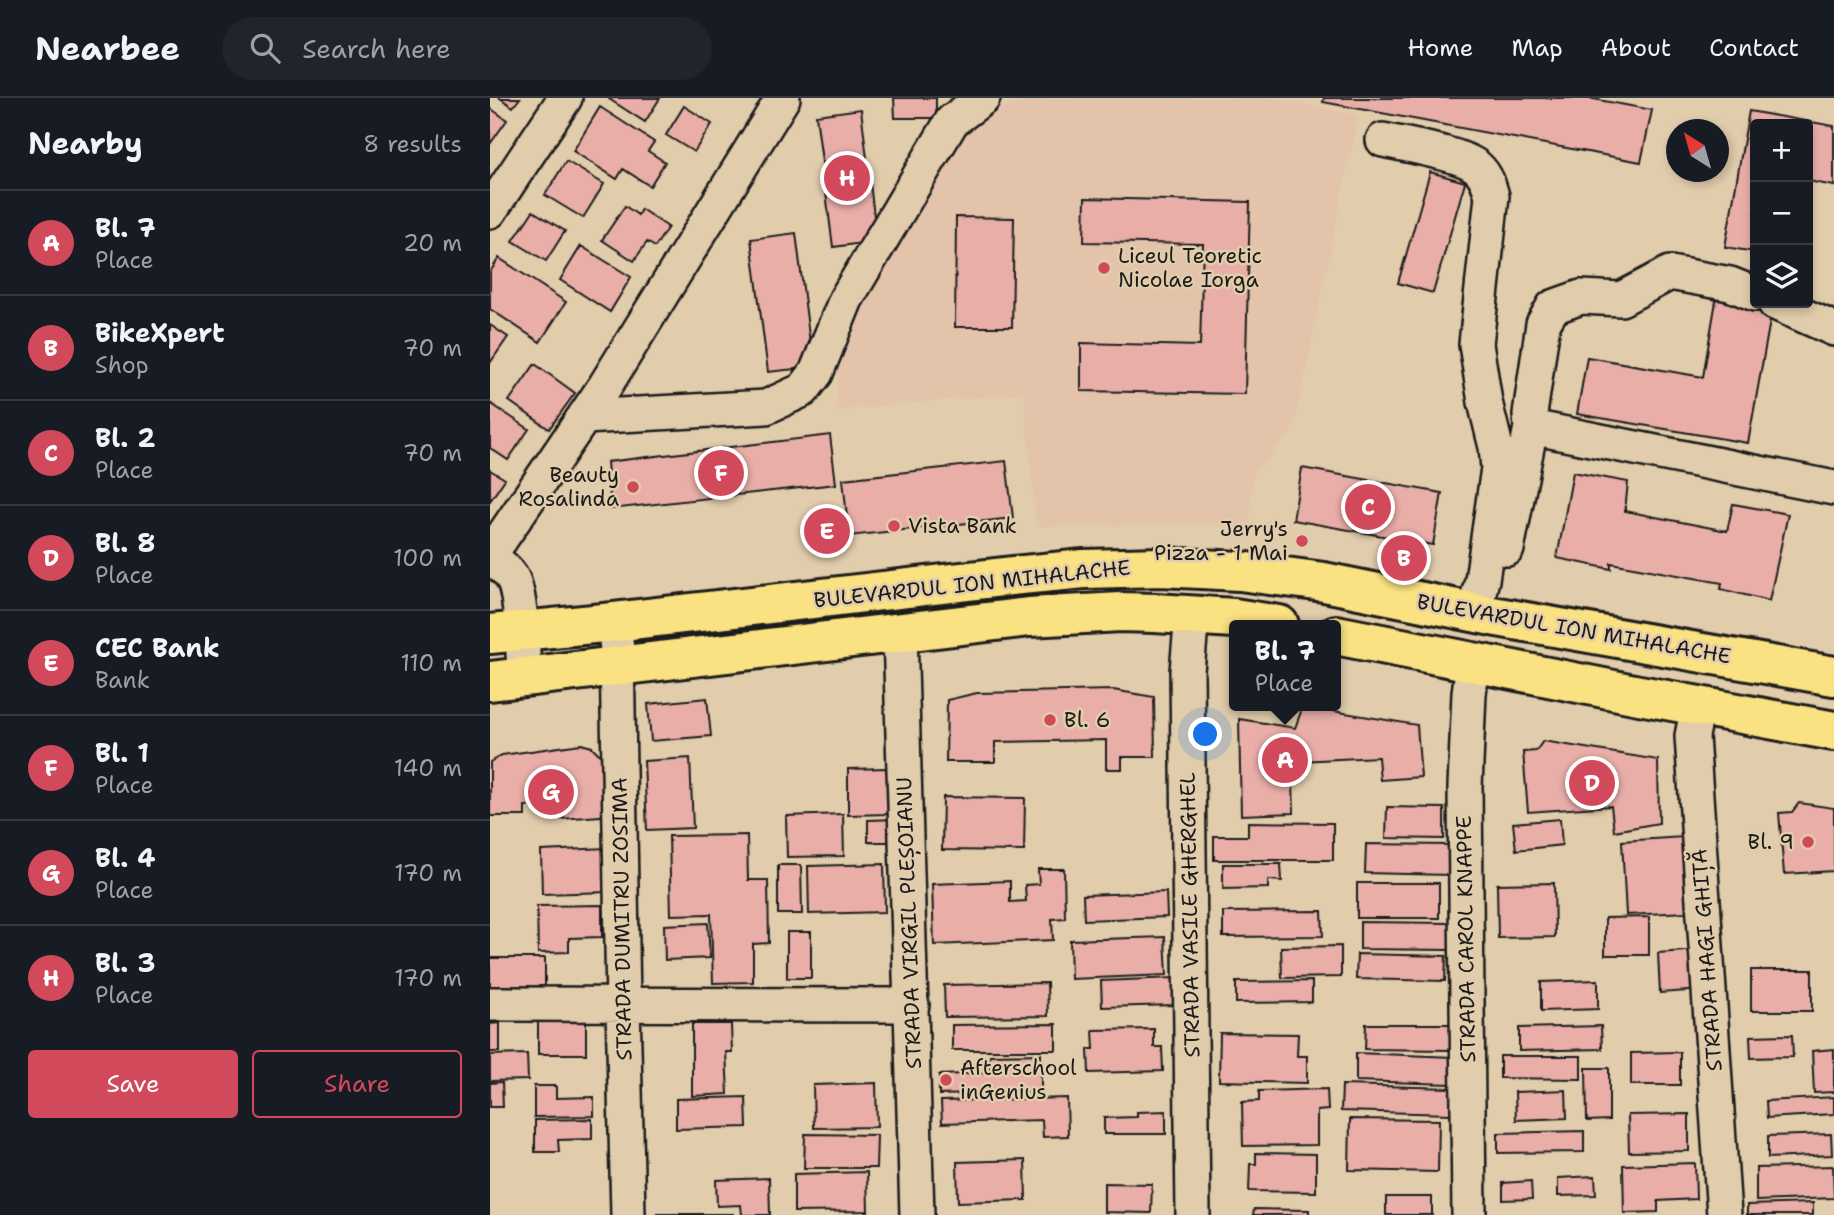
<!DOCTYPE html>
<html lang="en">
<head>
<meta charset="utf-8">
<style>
  :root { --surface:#171b24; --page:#20242c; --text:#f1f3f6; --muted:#9ea1a6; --line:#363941; --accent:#d1495b }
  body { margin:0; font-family:"Shantell Sans",sans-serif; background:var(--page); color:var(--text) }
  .controls { position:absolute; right:21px; top:21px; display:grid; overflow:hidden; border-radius:7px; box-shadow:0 4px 10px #0003 }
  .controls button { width:63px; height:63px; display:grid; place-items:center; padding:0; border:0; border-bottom:2px solid var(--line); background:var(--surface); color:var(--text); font:35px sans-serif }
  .compass { position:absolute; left:1176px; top:21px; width:63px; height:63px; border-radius:50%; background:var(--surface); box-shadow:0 4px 10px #0003; rotate:323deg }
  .you { position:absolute; left:716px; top:637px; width:24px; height:24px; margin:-18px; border:5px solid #fff; border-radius:50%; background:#1a73e8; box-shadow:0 0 0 10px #1a73e833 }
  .badge { display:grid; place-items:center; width:46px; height:46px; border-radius:50%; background:var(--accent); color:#fff; font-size:23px; font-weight:700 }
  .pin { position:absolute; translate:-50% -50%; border:4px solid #fff; box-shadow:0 2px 7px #0006 }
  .popup { position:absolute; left:739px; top:522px; width:112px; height:91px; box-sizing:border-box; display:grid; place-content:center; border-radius:7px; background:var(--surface); filter:drop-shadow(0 2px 5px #0005); font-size:23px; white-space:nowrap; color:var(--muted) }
  .popup b { font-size:26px; color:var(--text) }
  .popup::after { content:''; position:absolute; left:50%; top:100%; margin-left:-14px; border:14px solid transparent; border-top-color:var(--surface) }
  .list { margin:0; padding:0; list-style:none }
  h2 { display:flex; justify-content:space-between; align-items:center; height:91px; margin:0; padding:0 28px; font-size:30px }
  h2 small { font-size:23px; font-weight:400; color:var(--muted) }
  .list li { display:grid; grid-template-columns:46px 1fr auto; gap:21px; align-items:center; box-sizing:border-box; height:105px; padding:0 28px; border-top:2px solid var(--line) }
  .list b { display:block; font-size:26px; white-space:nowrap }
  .list p { margin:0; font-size:23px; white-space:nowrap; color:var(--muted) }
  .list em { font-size:23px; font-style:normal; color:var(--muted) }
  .actions { display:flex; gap:14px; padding:21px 28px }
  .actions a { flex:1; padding:16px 0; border:2px solid var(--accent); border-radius:7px; text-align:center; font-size:24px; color:var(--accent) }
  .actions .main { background:var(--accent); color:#fff }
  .icon { flex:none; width:38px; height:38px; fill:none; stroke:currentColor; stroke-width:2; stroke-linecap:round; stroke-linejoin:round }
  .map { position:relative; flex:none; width:1344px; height:1117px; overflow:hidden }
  header { display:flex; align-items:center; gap:42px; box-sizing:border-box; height:98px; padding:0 35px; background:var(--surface); border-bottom:2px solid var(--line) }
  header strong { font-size:33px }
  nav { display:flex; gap:38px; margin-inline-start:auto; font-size:24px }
  .search { width:490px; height:63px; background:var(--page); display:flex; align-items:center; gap:18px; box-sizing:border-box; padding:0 24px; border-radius:38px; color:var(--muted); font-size:26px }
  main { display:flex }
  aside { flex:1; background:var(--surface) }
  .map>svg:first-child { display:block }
  .built { fill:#e3c3aa }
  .building { fill:#e9aea8; stroke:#1c1c1c; stroke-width:2 }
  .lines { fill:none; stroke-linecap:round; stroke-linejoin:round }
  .minor-casing { stroke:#1c1c1c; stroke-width:38 }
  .major-casing { stroke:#1c1c1c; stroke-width:44 }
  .minor { stroke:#e1ccab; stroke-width:33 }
  .major { stroke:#fae181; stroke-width:38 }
  .poi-dot { fill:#d1495b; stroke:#e1ccab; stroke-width:2.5 }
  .labels { text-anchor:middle; stroke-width:5; stroke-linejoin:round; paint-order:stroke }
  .poi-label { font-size:21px; fill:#1c1c1c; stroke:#e1ccab; text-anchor:start }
  .street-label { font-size:21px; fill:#1c1c1c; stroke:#e1ccab }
</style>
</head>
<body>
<header>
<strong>Nearbee</strong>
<div class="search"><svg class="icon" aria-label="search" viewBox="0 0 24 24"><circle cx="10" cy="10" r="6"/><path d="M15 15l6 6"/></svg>Search here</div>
<nav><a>Home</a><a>Map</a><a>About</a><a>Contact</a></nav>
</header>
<main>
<aside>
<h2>Nearby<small>8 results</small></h2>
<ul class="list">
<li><span class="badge">A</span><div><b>Bl. 7</b><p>Place</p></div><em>20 m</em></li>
<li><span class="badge">B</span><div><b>BikeXpert</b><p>Shop</p></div><em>70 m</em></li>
<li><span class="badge">C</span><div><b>Bl. 2</b><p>Place</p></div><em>70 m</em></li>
<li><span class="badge">D</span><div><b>Bl. 8</b><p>Place</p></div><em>100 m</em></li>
<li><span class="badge">E</span><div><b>CEC Bank</b><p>Bank</p></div><em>110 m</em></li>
<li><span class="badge">F</span><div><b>Bl. 1</b><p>Place</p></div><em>140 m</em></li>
<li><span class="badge">G</span><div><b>Bl. 4</b><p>Place</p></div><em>170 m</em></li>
<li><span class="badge">H</span><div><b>Bl. 3</b><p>Place</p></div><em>170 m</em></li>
</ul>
<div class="actions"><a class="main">Save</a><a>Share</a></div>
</aside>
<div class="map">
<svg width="1344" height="1117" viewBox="0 0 1344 1117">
  <rect width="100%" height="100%" fill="#e1ccab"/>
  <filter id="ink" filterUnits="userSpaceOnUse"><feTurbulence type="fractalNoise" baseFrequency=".0143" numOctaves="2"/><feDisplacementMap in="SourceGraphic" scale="14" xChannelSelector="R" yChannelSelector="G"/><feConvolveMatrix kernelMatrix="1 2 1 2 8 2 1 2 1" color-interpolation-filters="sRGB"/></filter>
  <g filter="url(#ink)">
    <path class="built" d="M 546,0 L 785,0 L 868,17 L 804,329 L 763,377 L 759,426 L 547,428 L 534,295 L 346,312 L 348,269 L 433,71 L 500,15 Z"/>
    <path class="building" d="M 10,0 L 30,0 L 23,9 Z
      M 119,0 L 170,0 L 155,24 L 119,1 Z
      M 404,0 L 446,0 L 446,20 L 405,20 Z
      M 834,0 L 1098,0 L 1162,12 L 1151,64 L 833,4 Z
      M 194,8 L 222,26 L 204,54 L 176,37 Z
      M 110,9 L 164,44 L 158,53 L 175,64 L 160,88 L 133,71 L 127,81 L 83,53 Z
      M 0,10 L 17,22 L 0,46 Z
      M 371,11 L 387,143 L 343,149 L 326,17 Z
      M 1259,13 L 1344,28 L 1344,88 L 1318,83 L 1318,26 L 1265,26 L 1265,154 L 1235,149 Z
      M 76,63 L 114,86 L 93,120 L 55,97 Z
      M 940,74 L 975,84 L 943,195 L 908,185 Z
      M 595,100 L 760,104 L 755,296 L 591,293 L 591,245 L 710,248 L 713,146 L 594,144 Z
      M 135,108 L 148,117 L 151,111 L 178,129 L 165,149 L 157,144 L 144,163 L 112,142 Z
      M 43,113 L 75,133 L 56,163 L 23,143 Z
      M 466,119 L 524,120 L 522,229 L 465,229 Z
      M 306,135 L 323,269 L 278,274 L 261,141 Z
      M 91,148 L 141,179 L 120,214 L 70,182 Z
      M 9,160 L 76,204 L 50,244 L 0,211 L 0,174 Z
      M 1227,197 L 1283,206 L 1258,345 L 1087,316 L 1097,259 L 1213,279 Z
      M 0,227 L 18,239 L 0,265 Z
      M 45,266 L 85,295 L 59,331 L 19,303 Z
      M 0,305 L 39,331 L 18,362 L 0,350 Z
      M 340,337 L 346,386 L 121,411 L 117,364 Z
      M 516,363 L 523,420 L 359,438 L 353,381 Z
      M 812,370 L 952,395 L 943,447 L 803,422 Z
      M 0,372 L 15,381 L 0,403 Z
      M 1083,374 L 1138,384 L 1135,413 L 1237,433 L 1243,406 L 1298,416 L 1279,503 L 1231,491 L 1232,485 L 1121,465 L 1121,471 L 1067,460 Z
      M 623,592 L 664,599 L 665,659 L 632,659 L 632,671 L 616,671 L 616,642 L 505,644 L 505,664 L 456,664 L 457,602 L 487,595 Z
      M 217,600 L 221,638 L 161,643 L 158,606 Z
      M 813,608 L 927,627 L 931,679 L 890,682 L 888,659 L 790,664 L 792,684 L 803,684 L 804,715 L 751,717 L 749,621 L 805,630 Z
      M 1053,643 L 1168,662 L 1169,725 L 1124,733 L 1121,708 L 1038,714 L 1033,654 L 1046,653 Z
      M 91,646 L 102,649 L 110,657 L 120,669 L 124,717 L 70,721 L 68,710 L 35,708 L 35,718 L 0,718 L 0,664 L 12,657 Z
      M 200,660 L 203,730 L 157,732 L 154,663 Z
      M 398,670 L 399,716 L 358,717 L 358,671 Z
      M 453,699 L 535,700 L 534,753 L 452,752 Z
      M 1309,705 L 1344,710 L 1344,773 L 1294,776 L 1289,715 L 1302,714 Z
      M 897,709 L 954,710 L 954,741 L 896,740 Z
      M 353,716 L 354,758 L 297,759 L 296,718 Z
      M 407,721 L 407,744 L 378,744 L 378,722 Z
      M 1070,721 L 1072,747 L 1026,752 L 1023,725 Z
      M 758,724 L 843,725 L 843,762 L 724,762 L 724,738 L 758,738 Z
      M 257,737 L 258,782 L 278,782 L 279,845 L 263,846 L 263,884 L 223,885 L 221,816 L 181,817 L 179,738 Z
      M 1193,739 L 1197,814 L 1136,817 L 1132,743 Z
      M 876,746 L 960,747 L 960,777 L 875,775 Z
      M 117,750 L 119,794 L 52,796 L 51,753 Z
      M 394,766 L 395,814 L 319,816 L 318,768 Z
      M 733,766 L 791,766 L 792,783 L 778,782 L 778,790 L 733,791 Z
      M 288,767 L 311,767 L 312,816 L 288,816 Z
      M 548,771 L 574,771 L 575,820 L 562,821 L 563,842 L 444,847 L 442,786 L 520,783 L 520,804 L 536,803 L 535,787 L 549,786 Z
      M 867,785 L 949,785 L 949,820 L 867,820 Z
      M 1064,785 L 1065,839 L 1008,840 L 1007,786 Z
      M 676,794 L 677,819 L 594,822 L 593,797 Z
      M 112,807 L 112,839 L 79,840 L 79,854 L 48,855 L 47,808 Z
      M 832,813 L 833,838 L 733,839 L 733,814 Z
      M 1159,819 L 1159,857 L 1115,857 L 1115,820 Z
      M 870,824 L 960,825 L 960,852 L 870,851 Z
      M 218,825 L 220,860 L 175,862 L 174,827 Z
      M 297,834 L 321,834 L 321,880 L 297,880 Z
      M 675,839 L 677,877 L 581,881 L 580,842 Z
      M 851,848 L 851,879 L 792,880 L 791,849 Z
      M 1210,852 L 1212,892 L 1170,895 L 1168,855 Z
      M 867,856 L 956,858 L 955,883 L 866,881 Z
      M 0,860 L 55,860 L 55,888 L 2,889 L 2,895 L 0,895 Z
      M 1261,872 L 1322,872 L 1322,913 L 1261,913 Z
      M 685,880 L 686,907 L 612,909 L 611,883 Z
      M 1108,882 L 1108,911 L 1051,913 L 1051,884 Z
      M 822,883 L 822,904 L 746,905 L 746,884 Z
      M 557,885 L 558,918 L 455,919 L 454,887 Z
      M 48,921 L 96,921 L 96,956 L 48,956 Z
      M 10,925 L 10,954 L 0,954 L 0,926 Z
      M 202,926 L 241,926 L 242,954 L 236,954 L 238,996 L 202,998 Z
      M 566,926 L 566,952 L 462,952 L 462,927 Z
      M 876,926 L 961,926 L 961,952 L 875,951 Z
      M 1111,928 L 1112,951 L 1029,953 L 1029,930 Z
      M 664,931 L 664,949 L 672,949 L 673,973 L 599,975 L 598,951 L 604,951 L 603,932 Z
      M 730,935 L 808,936 L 807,958 L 817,958 L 817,985 L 729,983 Z
      M 1302,937 L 1303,959 L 1261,960 L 1260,938 Z
      M 1344,951 L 1344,994 L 1324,995 L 1322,953 Z
      M 1190,954 L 1190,987 L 1141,987 L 1141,955 Z
      M 866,955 L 963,959 L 962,986 L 866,983 Z
      M 37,956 L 38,982 L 0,983 L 0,957 Z
      M 551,956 L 551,994 L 449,997 L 449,977 L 500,975 L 500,957 Z
      M 1010,958 L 1091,958 L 1091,981 L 1010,980 Z
      M 1096,970 L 1119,970 L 1119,1022 L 1097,1023 Z
      M 12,984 L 13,1009 L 0,1009 L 0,985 Z
      M 386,985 L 387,1029 L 324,1030 L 323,987 Z
      M 852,987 L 962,990 L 962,1016 L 851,1013 Z
      M 44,988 L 66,988 L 66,1000 L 104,999 L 104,1018 L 44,1019 Z
      M 837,991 L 838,1012 L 827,1013 L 827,1047 L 753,1048 L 752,1004 L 769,1003 L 769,993 Z
      M 1076,992 L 1077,1020 L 1026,1022 L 1025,994 Z
      M 256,999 L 257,1029 L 186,1031 L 186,1001 Z
      M 1344,999 L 1344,1016 L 1277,1020 L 1276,1003 Z
      M 577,1000 L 578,1038 L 553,1039 L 552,1022 L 452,1025 L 451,1003 Z
      M 676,1013 L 676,1036 L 614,1036 L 614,1020 L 647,1019 L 647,1014 Z
      M 1199,1016 L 1199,1053 L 1139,1054 L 1138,1017 Z
      M 102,1021 L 102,1041 L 68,1042 L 69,1054 L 45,1054 L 45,1022 Z
      M 860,1021 L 949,1022 L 948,1074 L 859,1072 Z
      M 1094,1033 L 1094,1054 L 1008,1055 L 1008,1035 Z
      M 315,1036 L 387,1037 L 386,1070 L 314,1070 Z
      M 1341,1036 L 1342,1057 L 1278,1060 L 1278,1038 Z
      M 766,1055 L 826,1056 L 826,1094 L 759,1093 L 760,1066 L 766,1066 Z
      M 535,1062 L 536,1102 L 468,1104 L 467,1064 Z
      M 1205,1065 L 1206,1101 L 1168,1103 L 1168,1114 L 1134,1115 L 1133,1067 Z
      M 1343,1068 L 1344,1100 L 1266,1103 L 1266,1070 Z
      M 377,1074 L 378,1113 L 304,1114 L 304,1076 Z
      M 1105,1078 L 1106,1097 L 1068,1098 L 1068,1080 Z
      M 279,1080 L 280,1117 L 252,1117 L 251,1107 L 227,1108 L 226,1082 Z
      M 1041,1083 L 1042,1101 L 1013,1102 L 1013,1085 Z
      M 614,1085 L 662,1086 L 661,1115 L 614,1114 Z
      M 896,1099 L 942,1099 L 942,1117 L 896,1117 Z
      M 1323,1105 L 1323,1117 L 1257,1117 L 1257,1107 Z
      M 764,1111 L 819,1112 L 819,1117 L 763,1117 Z
      M 168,1116 L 243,1116 L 243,1117 L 168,1117 Z"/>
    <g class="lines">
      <defs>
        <path id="minor" d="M 893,42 C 915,47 972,56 987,69 C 996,77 999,87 1002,98 L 986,246 L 995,304 L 1006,349 L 1008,370 L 992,482 L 984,514
          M 0,113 L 75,0
          M 1265,196 L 1240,186 L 1180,175 L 1131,201 L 1091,199 L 1063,209 L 1053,226 L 1040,316 L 1041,329 L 1344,390
          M 1285,205 L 1344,231
          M 94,319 L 276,309 L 313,292 L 326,275 L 356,201 L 462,23 L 493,0
          M 1017,451 L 1041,329
          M 0,457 L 115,288 L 293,0
          M 0,459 C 7,464 16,470 21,478 C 32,494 33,557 34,578
          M 702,517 L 697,573 L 703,1117
          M 124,524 L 127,552 L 133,907 L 138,1117
          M 410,534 L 427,1117
          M 1208,608 L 1202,638 L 1234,1117
          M 0,906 L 422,907
          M 979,1117 L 975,689 L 979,595 L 983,564"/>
        <path id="major" d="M 0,536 L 124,524 L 522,478 L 594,471 L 671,469 L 750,473 L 834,484 L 1002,518 L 1344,578
          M 846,537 L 1144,596 L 1344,633
          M 0,583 L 539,519 L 631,514 L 665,515 L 744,520 L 789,527"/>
      </defs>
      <use href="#minor" class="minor-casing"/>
      <use href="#major" class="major-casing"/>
      <use href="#minor" class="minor"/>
      <use href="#major" class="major"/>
    </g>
  </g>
  <g class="poi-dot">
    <circle cx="614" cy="170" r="7"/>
    <circle cx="143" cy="389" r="7"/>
    <circle cx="404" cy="428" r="7"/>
    <circle cx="812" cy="443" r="7"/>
    <circle cx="560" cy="622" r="7"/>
    <circle cx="1318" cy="744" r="7"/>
    <circle cx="456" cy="982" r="7"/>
  </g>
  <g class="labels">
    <g class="poi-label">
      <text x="628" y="165">Liceul Teoretic<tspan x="628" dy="24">Nicolae Iorga</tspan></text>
      <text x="129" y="384" text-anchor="end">Beauty<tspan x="129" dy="24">Rosalinda</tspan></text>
      <text x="418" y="435">Vista Bank</text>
      <text x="798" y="438" text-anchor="end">Jerry's<tspan x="798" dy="24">Pizza - 1 Mai</tspan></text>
      <text x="574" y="629">Bl. 6</text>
      <text x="1304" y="751" text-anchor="end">Bl. 9</text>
      <text x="470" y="977">Afterschool<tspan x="470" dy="24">inGenius</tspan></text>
    </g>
    <g class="street-label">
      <text transform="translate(482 486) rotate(-6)" y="7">BULEVARDUL ION MIHALACHE</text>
      <text transform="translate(1084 531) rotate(10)" y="7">BULEVARDUL ION MIHALACHE</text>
      <text transform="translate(700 817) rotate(-91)" y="7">STRADA VASILE GHERGHEL</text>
      <text transform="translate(132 821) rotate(-91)" y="7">STRADA DUMITRU ZOSIMA</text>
      <text transform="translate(419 825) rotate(-92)" y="7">STRADA VIRGIL PLEȘOIANU</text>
      <text transform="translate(976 841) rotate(-91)" y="7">STRADA CAROL KNAPPE</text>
      <text transform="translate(1217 862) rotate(-94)" y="7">STRADA HAGI GHIȚĂ</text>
    </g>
  </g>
</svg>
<div class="controls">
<button>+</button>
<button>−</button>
<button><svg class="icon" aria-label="layers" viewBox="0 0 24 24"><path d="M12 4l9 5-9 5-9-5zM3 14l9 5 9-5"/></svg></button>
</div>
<svg class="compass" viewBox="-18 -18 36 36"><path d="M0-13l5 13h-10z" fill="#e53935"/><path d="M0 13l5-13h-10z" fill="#9ea1a6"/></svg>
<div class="you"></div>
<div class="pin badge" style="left:795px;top:662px">A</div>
<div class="popup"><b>Bl. 7</b>Place</div>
<div class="pin badge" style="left:914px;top:460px">B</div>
<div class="pin badge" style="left:878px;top:409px">C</div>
<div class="pin badge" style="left:1102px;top:685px">D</div>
<div class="pin badge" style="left:337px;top:433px">E</div>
<div class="pin badge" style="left:231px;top:375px">F</div>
<div class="pin badge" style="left:61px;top:694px">G</div>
<div class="pin badge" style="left:357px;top:80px">H</div>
</div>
</main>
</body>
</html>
